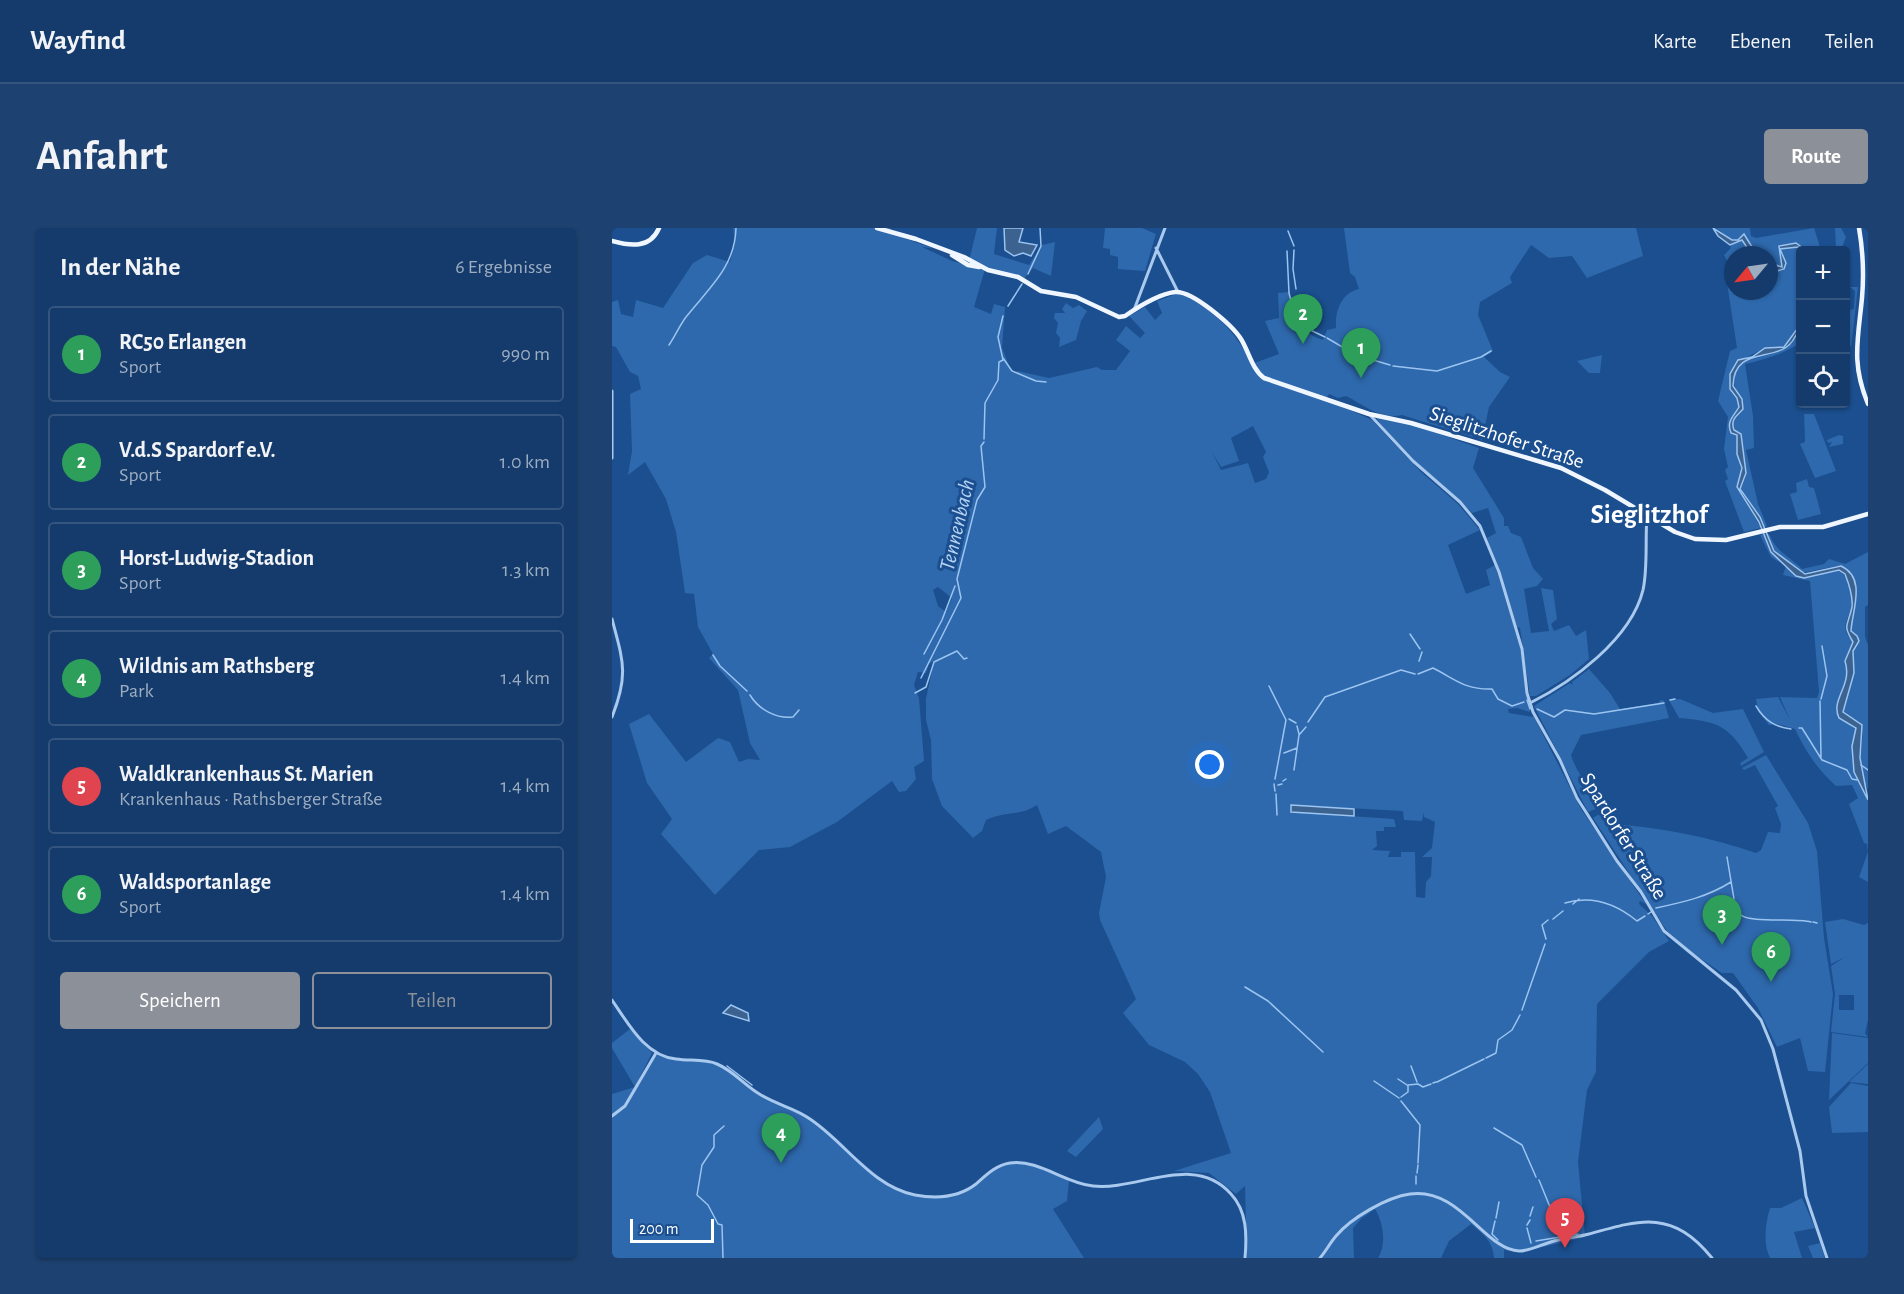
<!DOCTYPE html>
<html lang="de">
<head>
<meta charset="utf-8">
<style>
  :root { --surface:#143b6b; --page:#1d4271; --text:#f1f3f6; --muted:#9dadc1; --line:#33557e; --accent:#8c9099 }
  body { margin:0; font-family:"Alegreya Sans",sans-serif; background:var(--page); color:var(--text) }
  .controls { position:absolute; right:18px; top:18px; display:grid; overflow:hidden; border-radius:6px; box-shadow:0 2px 4px #0004 }
  .controls button { width:54px; height:54px; display:grid; place-items:center; padding:0; border:0; border-bottom:2px solid var(--line); background:var(--surface); color:var(--text); font:30px sans-serif }
  .compass { position:absolute; left:1112px; top:18px; width:54px; height:54px; border-radius:50%; background:var(--surface); box-shadow:0 2px 4px #0004; rotate:241deg }
  .scale { position:absolute; left:18px; bottom:15px; width:84px; box-sizing:border-box; padding-left:6px; border:3px solid #fff; border-top:0; font-size:16px; line-height:21px; white-space:nowrap; color:#fff; -webkit-text-stroke:4px #1b4f8f; paint-order:stroke }
  .you { position:absolute; left:598px; top:537px; width:21px; height:21px; margin:-15px; border:4px solid #fff; border-radius:50%; background:#1a73e8; box-shadow:0 0 0 9px #1a73e833 }
  .badge { display:grid; place-items:center; width:39px; height:39px; border-radius:50%; background:var(--accent); color:#fff; font-size:20px; font-weight:700 }
  .pin { position:absolute; translate:-50% -50px; filter:drop-shadow(0 2px 3px #0008) }
  .pin::after { content:''; position:absolute; top:32px; width:21px; height:18px; background:inherit; clip-path:polygon(0 0,100% 0,50% 100%) }
  .list { margin:0; padding:0; list-style:none }
  h2 { display:flex; justify-content:space-between; align-items:center; height:78px; margin:0; padding:0 24px; font-size:26px }
  h2 small { font-size:20px; font-weight:400; color:var(--muted) }
  .list li { display:grid; grid-template-columns:39px 1fr auto; gap:18px; align-items:center; box-sizing:border-box; height:96px; margin:0 12px 12px; padding:0 12px; border:2px solid var(--line); border-radius:6px }
  .list b { display:block; font-size:22px; white-space:nowrap }
  .list p { margin:0; font-size:20px; white-space:nowrap; color:var(--muted) }
  .list em { font-size:20px; font-style:normal; color:var(--muted) }
  .actions { display:flex; gap:12px; padding:18px 24px }
  .actions a { flex:1; padding:14px 0; border:2px solid var(--accent); border-radius:6px; text-align:center; font-size:21px; color:var(--accent) }
  .actions .main { background:var(--accent); color:#fff }
  .icon { flex:none; width:33px; height:33px; fill:none; stroke:currentColor; stroke-width:2; stroke-linecap:round; stroke-linejoin:round }
  .map { position:relative; flex:none; width:1256px; height:1030px; overflow:hidden; border-radius:6px }
  header { display:flex; align-items:center; gap:36px; box-sizing:border-box; height:84px; padding:0 30px; background:var(--surface); border-bottom:2px solid var(--line) }
  header strong { font-size:28px }
  nav { display:flex; gap:33px; margin-inline-start:auto; font-size:21px }
  .intro { display:flex; align-items:center; justify-content:space-between; box-sizing:border-box; height:144px; padding:0 36px }
  h1 { margin:0; font-size:42px }
  .button { padding:15px 27px; border-radius:6px; background:var(--accent); color:#fff; font-size:21px; font-weight:700 }
  main { display:flex; gap:36px; padding:0 36px }
  aside { flex:1; background:var(--surface); border-radius:6px; box-shadow:0 2px 4px #0004 }
  .map>svg:first-child { display:block }
  .green { fill:#2e69ad; fill-rule:evenodd }
  .water { fill:#3c6290; stroke:#9cc4f0; stroke-width:1.5 }
  .lines { fill:none; stroke-linecap:round; stroke-linejoin:round }
  .stream { stroke:#9cc4f0; stroke-width:1.5 }
  .minor { stroke:#a9c9ee; stroke-width:3 }
  .major { stroke:#f0f6ff; stroke-width:4.5 }
  .labels { text-anchor:middle; stroke-width:6; stroke-linejoin:round; paint-order:stroke }
  .street-label { font-size:21px; fill:#fff; stroke:#1b4f8f }
  .water-label { font-size:22px; font-style:italic; fill:#b5d3f5; stroke:#1b4f8f }
  .district-label { font-size:27px; font-weight:bold; fill:#fff; stroke:#1b4f8f }
</style>
</head>
<body>
<header>
<strong>Wayfind</strong>
<nav><a>Karte</a><a>Ebenen</a><a>Teilen</a></nav>
</header>
<div class="intro"><h1>Anfahrt</h1><a class="button">Route</a></div>
<main>
<aside>
<h2>In der Nähe<small>6 Ergebnisse</small></h2>
<ul class="list">
<li><span class="badge" style="background:#2e9e5b">1</span><div><b>RC50 Erlangen</b><p>Sport</p></div><em>990 m</em></li>
<li><span class="badge" style="background:#2e9e5b">2</span><div><b>V.d.S Spardorf e.V.</b><p>Sport</p></div><em>1.0 km</em></li>
<li><span class="badge" style="background:#2e9e5b">3</span><div><b>Horst-Ludwig-Stadion</b><p>Sport</p></div><em>1.3 km</em></li>
<li><span class="badge" style="background:#2e9e5b">4</span><div><b>Wildnis am Rathsberg</b><p>Park</p></div><em>1.4 km</em></li>
<li><span class="badge" style="background:#e0444e">5</span><div><b>Waldkrankenhaus St. Marien</b><p>Krankenhaus · Rathsberger Straße</p></div><em>1.4 km</em></li>
<li><span class="badge" style="background:#2e9e5b">6</span><div><b>Waldsportanlage</b><p>Sport</p></div><em>1.4 km</em></li>
</ul>
<div class="actions"><a class="main">Speichern</a><a>Teilen</a></div>
</aside>
<div class="map">
<svg width="1256" height="1030" viewBox="0 0 1256 1030">
  <rect width="100%" height="100%" fill="#1b4f8f"/>
  <path class="green" d="M 121,0 L 278,0 L 280,6 L 320,20 L 310,19 L 340,33 L 356,37 L 365,0 L 385,0 L 382,26 L 417,37 L 430,17 L 443,14 L 439,48 L 421,40 L 410,53 L 373,41 L 362,79 L 379,86 L 382,76 L 393,79 L 390,120 L 400,145 L 405,143 L 437,150 L 485,139 L 490,142 L 504,142 L 518,123 L 504,112 L 514,98 L 528,110 L 533,105 L 517,88 L 533,79 L 543,92 L 550,85 L 545,73 L 567,65 C 600,79 624,104 640,136 L 667,126 L 653,93 L 667,90 L 666,65 L 677,64 C 679,90 688,104 711,112 L 715,102 L 724,100 C 723,83 729,65 747,61 L 743,49 L 738,45 L 732,0 L 1024,0 L 1031,28 L 975,50 L 960,28 L 937,30 L 919,17 L 898,49 L 900,55 L 868,74 L 866,87 L 881,123 L 872,129 L 888,144 L 898,149 L 877,179 L 870,212 L 867,211 L 869,203 L 864,201 L 864,195 L 861,196 L 862,192 L 856,189 L 861,193 L 858,199 L 862,205 L 861,209 L 790,187 C 769,192 752,177 734,168 L 726,170 L 717,166 L 714,171 L 760,192 L 809,244 L 846,276 L 868,302 L 836,317 L 854,366 L 878,357 L 874,342 L 883,337 L 908,419 L 918,484 L 905,480 L 896,481 L 897,485 L 922,489 L 969,581 L 1034,676 L 1028,673 L 1027,676 L 1040,688 L 1057,713 L 1037,724 L 985,776 L 984,844 L 975,862 L 966,934 L 973,1009 L 910,1024 L 892,1022 L 892,1030 L 882,1030 C 881,1013 871,1006 859,996 L 837,1013 L 829,1030 L 766,1030 C 775,1016 771,994 763,981 L 750,990 L 741,1000 L 742,1030 L 635,1030 L 633,958 L 624,966 L 597,945 L 562,943 L 619,925 L 598,864 L 586,846 L 573,834 L 537,817 L 511,785 L 524,771 L 488,692 L 487,685 L 494,649 L 489,624 L 454,598 L 436,606 L 425,577 C 406,589 396,582 374,592 L 370,603 L 361,610 L 330,578 L 320,551 L 319,512 L 314,492 L 314,471 L 322,433 L 317,436 L 314,445 L 306,444 L 302,457 L 307,470 L 312,533 L 302,539 L 304,551 L 294,563 L 287,564 L 280,553 L 225,594 L 178,619 L 147,622 L 103,667 L 49,606 L 60,591 L 35,555 L 17,496 L 37,486 L 74,534 L 106,510 L 118,514 L 127,534 L 136,531 L 148,532 L 138,515 L 126,462 L 97,430 L 101,426 L 86,399 L 82,366 L 73,365 L 64,304 L 54,271 L 33,234 L 16,247 L 20,223 L 18,166 L 29,161 L 26,148 L 18,144 L 4,119 L 0,118 L 0,74 L 6,72 L 9,86 L 21,89 L 24,72 L 51,80 L 81,35 L 95,27 L 118,34 L 123,14 ZM 641,198 L 654,224 L 651,229 L 657,244 L 654,251 L 643,255 L 636,235 L 609,242 L 600,224 L 609,239 L 627,233 L 619,210 ZM 326,359 L 340,370 L 334,384 L 326,378 L 321,362 ZM 679,577 L 791,583 L 792,592 L 810,593 L 812,584 L 812,589 L 823,594 L 820,620 L 810,629 L 820,629 L 819,648 L 814,654 L 813,670 L 804,669 L 803,624 L 789,624 L 789,629 L 776,629 L 778,623 L 760,622 L 765,618 L 764,603 L 772,603 L 772,599 L 784,599 L 782,591 L 679,584 Z
    M 493,0 L 530,0 L 544,6 L 533,43 L 506,41 L 506,29 L 498,27 L 498,21 L 491,20 Z
    M 1104,0 L 1138,0 L 1139,8 L 1144,10 L 1202,0 L 1209,22 L 1192,22 L 1184,15 L 1167,18 L 1171,37 L 1167,39 L 1157,35 L 1157,27 L 1146,27 L 1132,6 L 1126,12 L 1120,12 Z
    M 1223,0 L 1229,0 L 1234,9 L 1229,22 L 1224,22 Z
    M 1130,12 L 1140,27 L 1121,27 L 1121,63 L 1157,63 L 1157,39 L 1171,43 L 1173,32 L 1168,21 L 1186,19 L 1188,97 L 1176,116 L 1168,120 L 1153,120 L 1123,135 L 1119,164 L 1125,170 L 1127,179 C 1121,189 1117,191 1118,203 L 1125,206 L 1125,226 L 1130,240 L 1125,259 L 1149,300 L 1132,304 L 1113,253 L 1116,251 L 1113,242 L 1116,239 L 1112,221 L 1116,189 L 1106,173 L 1118,123 L 1125,120 L 1113,42 L 1119,40 L 1112,27 L 1118,21 L 1119,17 Z
    M 1234,58 L 1238,82 L 1242,81 L 1243,63 L 1238,59 L 1246,59 L 1239,119 L 1234,113 Z
    M 454,75 L 461,80 L 467,77 L 475,83 L 469,93 L 464,112 L 447,119 L 448,110 L 444,105 L 446,95 L 442,90 L 443,85 L 453,85 L 450,81 Z
    M 1188,102 L 1188,115 C 1171,126 1154,131 1133,136 L 1141,188 L 1142,220 L 1134,222 L 1146,276 L 1155,298 L 1152,299 L 1128,262 L 1133,251 L 1129,206 L 1122,202 C 1118,191 1124,189 1131,181 C 1131,163 1111,155 1128,135 C 1141,130 1168,125 1177,118 C 1183,114 1184,107 1188,102 Z
    M 990,127 L 988,145 L 977,145 L 965,133 Z
    M 1192,186 L 1202,186 L 1224,243 L 1203,250 L 1188,216 L 1193,214 Z
    M 764,189 L 799,196 L 867,220 L 861,240 L 892,290 L 892,298 L 896,298 L 899,305 L 909,309 L 921,340 L 931,351 L 925,358 L 912,361 L 919,405 L 937,403 L 929,360 L 941,362 L 945,391 L 939,396 L 942,403 L 957,397 L 964,408 L 974,402 L 977,431 L 958,447 L 924,468 L 918,468 L 908,400 L 905,399 L 875,310 L 884,305 L 877,283 L 876,280 L 860,285 C 830,252 788,227 764,189 Z
    M 1227,207 L 1231,208 L 1231,216 L 1217,219 L 1220,214 L 1216,215 L 1215,212 Z
    M 1195,251 L 1197,259 L 1202,260 L 1209,286 L 1186,292 L 1178,266 L 1185,264 L 1184,255 Z
    M 1151,306 C 1159,326 1174,339 1192,350 L 1227,342 C 1237,349 1242,367 1239,380 C 1238,388 1232,393 1234,403 C 1235,408 1239,410 1241,414 L 1233,433 L 1237,445 L 1226,472 L 1229,491 L 1245,502 L 1240,518 L 1241,540 L 1256,572 L 1256,654 L 1247,649 L 1256,624 L 1255,616 L 1252,615 L 1237,576 L 1246,570 L 1240,557 L 1224,558 C 1206,542 1193,523 1183,501 L 1165,496 L 1157,497 L 1146,483 L 1144,471 L 1166,469 L 1178,492 L 1168,469 L 1205,470 L 1207,464 L 1198,353 L 1171,347 L 1174,338 L 1159,329 L 1148,307 Z
    M 1155,306 L 1157,306 C 1166,326 1176,327 1190,341 L 1212,336 L 1217,331 L 1233,336 L 1256,324 L 1256,377 L 1253,379 L 1253,409 L 1256,417 L 1256,561 C 1240,536 1256,513 1248,494 L 1232,487 L 1230,484 L 1242,445 L 1241,423 L 1247,413 L 1245,408 L 1239,404 L 1242,352 L 1225,338 L 1189,345 L 1164,325 Z
    M 977,441 L 998,465 L 1008,481 L 1046,475 L 1049,472 L 1052,473 L 1057,490 L 969,507 L 959,527 C 966,550 980,558 989,579 L 976,584 L 922,478 L 958,455 L 961,457 L 960,454 Z
    M 1068,471 L 1101,485 L 1131,481 L 1152,524 L 1129,538 L 1128,535 L 1136,530 C 1117,497 1104,493 1067,490 L 1057,472 Z
    M 1154,527 L 1196,595 L 1205,623 L 1212,710 L 1221,766 L 1213,844 L 1196,843 L 1188,810 L 1165,819 L 1146,780 L 1121,745 L 1110,745 L 1079,724 L 1055,703 L 981,590 L 995,581 L 1002,596 C 1052,600 1097,609 1144,625 L 1149,622 L 1156,604 L 1168,605 L 1169,596 L 1163,580 L 1166,578 L 1143,537 L 1132,542 L 1130,540 Z
    M 1231,691 L 1252,697 L 1256,695 L 1256,792 L 1253,805 L 1256,809 L 1219,804 L 1223,766 L 1219,738 L 1233,729 L 1219,736 L 1213,694 ZM 1227,767 L 1242,767 L 1242,782 L 1227,782 Z
    M 18,801 L 40,825 L 23,859 L 44,825 L 57,830 L 91,833 L 113,840 L 144,864 L 198,891 L 278,958 L 304,967 L 337,968 L 356,961 L 384,940 L 398,935 L 418,936 L 457,953 L 455,973 L 441,981 L 472,1030 L 0,1030 L 0,866 L 23,859 L 0,820 L 0,815 Z
    M 1220,805 L 1256,810 L 1256,835 L 1217,872 Z
    M 1256,836 L 1256,856 L 1237,854 Z
    M 1239,855 L 1256,858 L 1256,904 L 1220,905 L 1217,879 Z
    M 487,889 L 491,901 L 464,929 L 455,923 Z
    M 1190,970 L 1203,1000 L 1182,1004 L 1190,1030 L 1158,1030 C 1151,1016 1153,996 1158,980 L 1169,980 Z
    M 1208,1015 L 1213,1030 L 1201,1030 L 1196,1018 Z"/>
  <path class="water" d="M 392,0 L 411,0 L 407,14 L 425,17 L 419,28 L 411,25 L 402,28 L 393,22 Z
    M 1101,0 L 1120,12 L 1126,12 L 1132,6 L 1145,27 L 1140,27 L 1130,12 L 1118,17 L 1106,8 Z
    M 1184,15 L 1192,21 L 1188,22 L 1188,33 L 1186,19 L 1168,21 L 1174,35 L 1172,41 L 1165,43 L 1157,39 L 1157,35 L 1170,39 L 1167,18 Z
    M 1188,97 C 1188,103 1186,104 1183,109 C 1169,138 1122,114 1121,158 L 1130,171 L 1131,181 C 1125,188 1118,191 1122,202 L 1129,206 L 1134,245 L 1128,261 L 1148,289 L 1162,323 L 1193,346 L 1229,338 C 1255,350 1240,383 1239,403 L 1245,408 L 1247,413 L 1241,423 L 1242,445 L 1231,484 L 1250,497 L 1248,530 L 1256,572 L 1242,544 L 1240,518 L 1244,500 L 1227,490 C 1218,471 1241,458 1233,433 L 1241,414 C 1230,396 1236,398 1240,379 C 1241,369 1237,356 1233,346 L 1227,342 L 1192,350 L 1184,348 L 1159,324 L 1147,294 L 1125,259 L 1130,240 L 1125,226 L 1125,207 L 1119,205 C 1114,193 1122,188 1127,179 L 1125,170 L 1118,161 L 1118,146 L 1126,132 L 1140,129 L 1153,120 L 1172,119 Z
    M 679,577 L 742,581 L 742,588 L 679,584 Z
    M 119,777 L 136,785 L 137,793 L 111,785 Z"/>
  <g class="lines">
    <path class="stream" d="M 676,3 L 682,18
      M 682,22 L 681,41 L 684,61
      M 675,23 L 677,65 L 684,92
      M 416,46 L 429,18 L 428,0
      M 396,78 L 410,56
      M 687,92 L 690,98 L 713,109
      M 715,110 L 744,127 L 778,137
      M 57,117 C 63,108 68,97 74,89 C 97,60 123,39 124,0
      M 391,130 L 400,143 L 424,153 L 434,154
      M 781,138 L 825,143 L 869,129 L 879,123
      M 372,211 L 373,175 L 386,152 L 387,134 L 391,132 L 386,109 L 391,88
      M 798,406 L 808,421
      M 312,426 L 330,392 L 343,358
      M 101,427 L 108,438 L 135,463
      M 807,433 L 810,424
      M 806,446 L 821,440 C 843,451 853,462 880,461 L 886,471 L 900,478 L 912,474
      M 309,450 L 349,370 L 345,351 L 365,272 L 373,259 L 369,218 L 372,214
      M 657,458 L 674,492 L 663,551
      M 303,465 L 314,459 L 322,434 L 345,423 L 352,431 L 355,430
      M 138,467 C 147,482 165,491 181,489 L 187,482
      M 1209,471 L 1215,448 L 1210,418
      M 915,472 L 918,481
      M 1058,472 L 1063,471
      M 1208,473 L 1209,529
      M 1144,478 C 1153,493 1163,499 1179,501
      M 925,481 L 942,489 L 953,482 L 982,486 L 1052,475
      M 677,491 L 684,495
      M 696,494 L 713,469 L 789,442 L 803,446
      M 685,498 L 687,506
      M 1187,500 L 1190,500 L 1210,532 L 1235,542 L 1240,551 L 1245,552
      M 672,525 L 685,520
      M 1249,537 L 1256,542
      M 682,542 L 687,507 L 694,499
      M 671,553 L 674,551
      M 662,556 L 663,563
      M 666,557 L 670,556
      M 664,566 L 665,587
      M 1115,629 L 1122,671
      M 1123,674 C 1125,678 1126,683 1129,687 C 1137,695 1184,690 1199,694
      M 953,675 C 980,667 1003,675 1025,693 L 1033,688
      M 961,676 L 967,671
      M 1044,680 C 1072,674 1095,669 1119,654
      M 1036,686 L 1039,684
      M 941,691 L 951,683
      M 1201,694 L 1205,695
      M 934,711 L 930,697 L 936,692
      M 633,759 L 656,773 L 711,824
      M 910,782 L 933,716
      M 874,830 L 884,825 L 886,812 L 900,802 L 908,787
      M 115,838 L 140,857
      M 799,838 L 805,854
      M 786,851 L 795,857
      M 762,853 L 787,870
      M 825,854 L 872,831
      M 821,855 L 824,854
      M 789,869 L 796,864 L 796,857 L 806,856 L 811,859 L 819,856
      M 789,873 L 808,897 L 806,935
      M 882,900 L 910,917 L 924,949
      M 805,945 L 806,937
      M 927,952 L 938,979
      M 804,956 L 804,948
      M 940,981 L 956,992 L 959,998
      M 918,988 L 921,979
      M 884,990 L 887,974
      M 883,993 L 880,1006 L 886,1012
      M 915,997 L 918,992
      M 915,1000 L 919,1015
      M 924,1013 L 966,1006
      M 111,1030 L 110,997 L 106,996 L 96,977 L 85,967 L 90,937 L 102,919 L 102,907 L 112,898"/>
    <path class="minor" d="M 544,20 L 566,64
      M 522,82 L 553,0
      M 0,163 L 0,230
      M 758,187 L 801,233 L 848,274 L 868,298 L 887,344 L 910,421 L 915,465 L 921,484 L 948,532 L 965,570 L 1005,633 L 1029,664 L 1052,703 L 1124,762 L 1149,792 L 1161,821 L 1188,923 L 1194,968 L 1215,1030
      M 0,391 C 11,433 17,446 0,489
      M 918,475 C 960,454 1019,411 1031,362 C 1036,339 1033,312 1035,288
      M 0,772 C 16,795 33,828 64,831 C 78,833 93,831 105,836 C 122,843 133,858 149,867 C 165,877 183,880 198,891 C 234,915 259,958 303,967 C 325,971 346,970 364,956 C 374,947 384,937 398,935 C 427,931 452,955 481,958 C 526,963 582,924 619,966 C 635,983 635,1007 633,1030
      M 0,888 L 13,878 L 44,825
      M 708,1030 C 714,1023 718,1015 724,1008 C 739,990 775,969 798,966 C 848,959 873,1022 907,1023 C 919,1023 930,1016 942,1013 C 953,1010 966,1009 977,1006 C 1030,991 1061,982 1100,1030"/>
    <path class="major" d="M 265,0 L 304,11 L 352,29 L 376,42 L 406,49 L 429,63 L 464,69 L 507,89 L 513,88 C 526,79 547,66 563,64 C 580,62 620,97 629,111 C 637,124 640,141 652,150 L 757,186 L 799,195 L 949,240 L 993,262 L 1063,304 L 1083,311 L 1114,312 L 1168,299 L 1211,299 L 1256,286
      M 1247,0 C 1251,23 1252,47 1250,70 C 1246,112 1239,135 1256,176
      M 0,13 C 18,18 38,21 47,0
      M 340,27 L 356,37 L 367,39
      M 1026,283 L 1036,278"/>
  </g>
  <g class="labels">
    <g class="street-label">
      <text transform="translate(895 209) rotate(18)" y="7">Sieglitzhofer Straße</text>
      <text transform="translate(1012 608) rotate(58)" y="7">Spardorfer Straße</text>
    </g>
    <g class="water-label">
      <text transform="translate(344 297) rotate(-77)" y="8">Tennenbach</text>
    </g>
    <g class="district-label">
      <text x="1037" y="295">Sieglitzhof</text>
    </g>
  </g>
</svg>
<div class="controls">
<button>+</button>
<button>−</button>
<button><svg class="icon" aria-label="locate" viewBox="0 0 24 24"><circle cx="12" cy="12" r="6"/><path d="M12 2v4M12 18v4M2 12h4M18 12h4"/></svg></button>
</div>
<svg class="compass" viewBox="-18 -18 36 36"><path d="M0-13l5 13h-10z" fill="#e53935"/><path d="M0 13l5-13h-10z" fill="#9dadc1"/></svg>
<div class="scale">200 m</div>
<div class="you"></div>
<div class="pin badge" style="left:749px;top:150px;background:#2e9e5b">1</div>
<div class="pin badge" style="left:691px;top:116px;background:#2e9e5b">2</div>
<div class="pin badge" style="left:1110px;top:717px;background:#2e9e5b">3</div>
<div class="pin badge" style="left:169px;top:935px;background:#2e9e5b">4</div>
<div class="pin badge" style="left:953px;top:1020px;background:#e0444e">5</div>
<div class="pin badge" style="left:1159px;top:754px;background:#2e9e5b">6</div>
</div>
</main>
</body>
</html>
